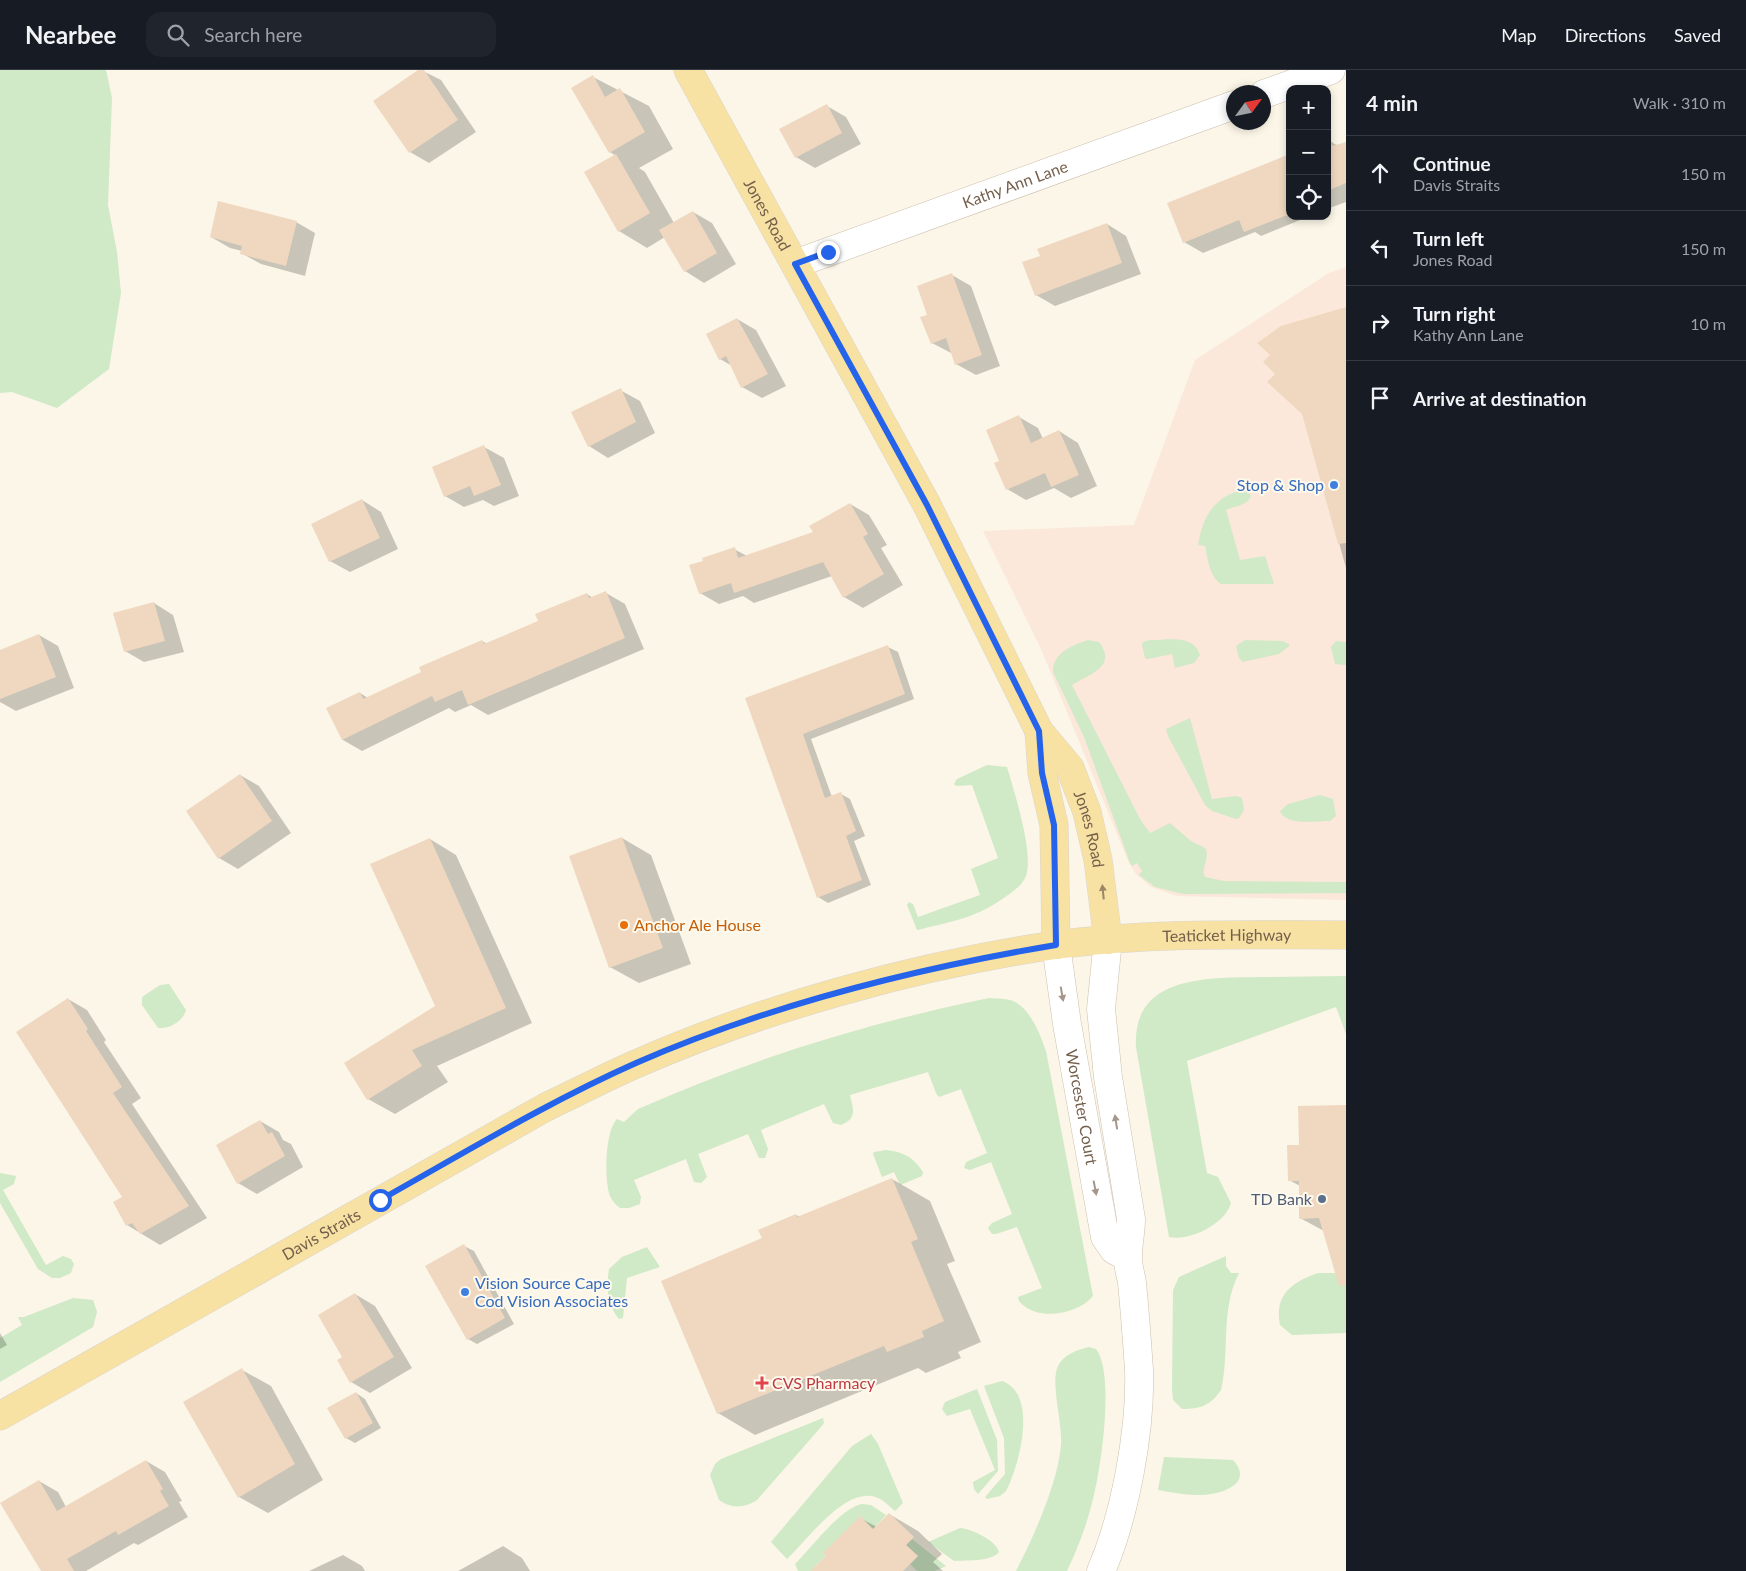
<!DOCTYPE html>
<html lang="en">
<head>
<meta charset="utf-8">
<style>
  :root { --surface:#171b24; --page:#20242c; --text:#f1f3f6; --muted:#9ea1a6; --line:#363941 }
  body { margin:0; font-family:Lato,sans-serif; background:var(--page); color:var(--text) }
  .controls { position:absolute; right:15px; top:15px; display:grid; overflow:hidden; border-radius:10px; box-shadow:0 2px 8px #0003 }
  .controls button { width:45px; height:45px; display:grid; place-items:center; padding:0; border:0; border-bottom:1px solid var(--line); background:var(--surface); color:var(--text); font:25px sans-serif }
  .compass { position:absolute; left:1226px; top:15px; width:45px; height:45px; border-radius:50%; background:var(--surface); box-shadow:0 2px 8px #0003; rotate:57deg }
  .stop { position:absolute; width:15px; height:15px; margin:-11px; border:4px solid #2563eb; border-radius:50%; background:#fff }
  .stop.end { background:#2563eb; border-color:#fff; box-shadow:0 1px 5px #0008 }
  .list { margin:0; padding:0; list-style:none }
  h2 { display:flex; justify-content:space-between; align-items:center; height:65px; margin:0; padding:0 20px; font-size:21px }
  h2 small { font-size:16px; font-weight:400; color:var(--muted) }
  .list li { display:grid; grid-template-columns:32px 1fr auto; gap:15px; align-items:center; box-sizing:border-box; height:75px; padding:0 20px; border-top:1px solid var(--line) }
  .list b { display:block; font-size:19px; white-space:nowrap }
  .list p { margin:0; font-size:16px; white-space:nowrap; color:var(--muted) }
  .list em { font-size:16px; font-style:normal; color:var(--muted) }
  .icon { flex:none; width:28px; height:28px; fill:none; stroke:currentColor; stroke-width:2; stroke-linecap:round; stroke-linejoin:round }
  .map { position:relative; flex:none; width:1346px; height:1501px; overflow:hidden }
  header { display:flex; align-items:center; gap:30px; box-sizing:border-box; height:70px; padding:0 25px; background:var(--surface); border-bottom:1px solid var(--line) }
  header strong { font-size:24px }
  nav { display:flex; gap:28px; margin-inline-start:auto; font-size:18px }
  .search { width:350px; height:45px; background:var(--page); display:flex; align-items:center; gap:12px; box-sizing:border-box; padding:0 18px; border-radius:15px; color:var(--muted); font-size:19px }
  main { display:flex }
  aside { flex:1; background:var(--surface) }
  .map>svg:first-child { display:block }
  .commercial { fill:#fbe8db }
  .green { fill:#d0e9c6 }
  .shadow { fill:#0003 }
  .building { fill:#f0d8c0 }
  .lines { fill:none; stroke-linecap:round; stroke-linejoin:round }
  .minor-casing { stroke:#cdbfae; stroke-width:29 }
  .major-casing { stroke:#dbd5d0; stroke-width:29 }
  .minor { stroke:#fff; stroke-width:28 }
  .major { stroke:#f7e1a3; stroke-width:28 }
  .oneway { fill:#9b8666 }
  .oneway2 { fill:#a5978b }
  .route { stroke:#2563eb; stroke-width:6 }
  .shop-dot { fill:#3f7fe0; stroke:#fef9ed; stroke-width:2 }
  .food-dot { fill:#e8710a; stroke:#fef9ed; stroke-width:2 }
  .service-dot { fill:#5c6f8a; stroke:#fef9ed; stroke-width:2 }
  .health-dot { fill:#e0444e; stroke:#fef9ed; stroke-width:2 }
  .labels { text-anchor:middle; stroke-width:4; stroke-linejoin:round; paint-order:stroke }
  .street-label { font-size:16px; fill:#745f4c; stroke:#fef9ed }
  .shop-label { font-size:16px; fill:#366cbe; stroke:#fef9ed; text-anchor:end }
  .food-label { font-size:16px; fill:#c56008; stroke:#fef9ed; text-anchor:start }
  .service-label { font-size:16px; fill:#4e5e75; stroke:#fef9ed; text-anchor:end }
  .health-label { font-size:16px; fill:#be3a42; stroke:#fef9ed; text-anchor:start }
</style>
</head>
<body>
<header>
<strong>Nearbee</strong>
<div class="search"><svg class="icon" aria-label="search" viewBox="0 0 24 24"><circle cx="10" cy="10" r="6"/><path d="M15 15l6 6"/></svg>Search here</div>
<nav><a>Map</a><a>Directions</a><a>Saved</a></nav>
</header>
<main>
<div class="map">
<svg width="1346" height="1501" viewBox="0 0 1346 1501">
  <rect width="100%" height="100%" fill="#fbf6e7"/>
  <path class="commercial" d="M 1346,197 L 1346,830 L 1177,826 L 1151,817 L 1136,804 L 1129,793 L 1041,579 L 983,461 L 1134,455 L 1195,290 L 1329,203 Z"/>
  <path class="green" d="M 0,0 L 106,0 L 112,28 L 108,135 L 117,182 L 121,223 L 109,299 L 57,338 L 12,322 L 0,323 Z
    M 1245,419 L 1251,426 C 1247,436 1235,436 1226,440 L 1240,490 L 1265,486 L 1274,514 L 1221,514 C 1209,506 1208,489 1205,476 L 1198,475 C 1203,446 1213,427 1245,419 Z
    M 1088,570 L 1099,572 C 1118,597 1089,604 1072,615 L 1140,749 L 1150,763 L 1170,753 L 1191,771 L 1205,778 C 1211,788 1200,798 1205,807 L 1224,811 L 1346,812 L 1346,823 L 1183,824 L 1155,817 L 1139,805 L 1142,801 L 1137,793 L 1132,796 L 1130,793 L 1084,667 L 1053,602 C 1052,583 1073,575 1088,570 Z
    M 1150,570 C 1167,570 1194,564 1200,585 L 1194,593 L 1175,598 L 1172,584 L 1148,589 L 1145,588 L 1142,575 L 1143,572 Z
    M 1245,570 L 1282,571 L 1289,574 L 1289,576 L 1279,584 L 1243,592 L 1239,588 L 1236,576 Z
    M 1336,571 L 1346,572 L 1346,595 L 1335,594 L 1331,577 Z
    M 1190,648 L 1212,729 L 1236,726 L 1242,728 L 1244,740 L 1239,748 L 1236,749 L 1212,741 L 1205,735 L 1168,666 L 1166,659 Z
    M 987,695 L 1007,697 C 1014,721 1034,783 1026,806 C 1023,814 1015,820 1008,825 C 977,848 954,851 917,860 L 907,835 L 909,832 L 913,834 L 918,847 L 980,825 L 971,799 L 998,788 L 972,715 L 956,716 L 954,714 L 957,709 Z
    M 1320,725 L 1333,729 L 1336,746 L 1330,751 C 1316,751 1285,756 1280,741 L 1288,734 Z
    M 1346,906 L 1346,964 L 1336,937 L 1187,991 L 1207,1103 L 1218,1107 L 1231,1133 C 1226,1153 1190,1172 1169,1167 L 1136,977 C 1132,904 1210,908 1262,907 C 1290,907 1318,906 1346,906 Z
    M 169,914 L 186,940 C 183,951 170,959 158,958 L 142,935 L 142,927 L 160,915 Z
    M 989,928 C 996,929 1006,928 1013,931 C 1030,938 1040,964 1046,981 L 1093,1226 C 1077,1245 1036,1252 1019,1231 L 1018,1227 L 1042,1218 L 1017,1157 L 996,1164 L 992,1164 L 988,1158 L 992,1153 L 1012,1144 L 991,1092 L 970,1100 L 964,1098 L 966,1092 L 987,1083 L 961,1019 L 939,1027 L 936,1023 L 928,1002 L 850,1025 C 853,1039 858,1048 841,1055 L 833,1053 L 824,1034 L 761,1060 L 768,1079 L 765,1088 L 759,1088 L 748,1064 L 698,1084 L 707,1107 L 701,1113 L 694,1112 L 686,1089 L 634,1110 L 641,1127 L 640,1134 L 629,1138 L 620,1138 C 616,1135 612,1131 610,1126 C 604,1110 605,1061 617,1049 L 624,1052 L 638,1039 C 751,989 867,953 989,928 Z
    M 886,1080 C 904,1082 913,1087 923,1102 L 922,1106 L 900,1115 L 894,1102 L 882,1107 L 873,1084 L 874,1082 Z
    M 0,1103 L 16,1106 L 14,1114 L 3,1120 L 46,1195 L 63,1186 L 71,1189 L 74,1194 L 71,1203 L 60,1208 L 52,1208 L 38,1199 L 0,1133 Z
    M 647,1177 L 660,1197 L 627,1208 L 623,1248 L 619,1249 C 607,1235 606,1216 609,1199 L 622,1187 Z
    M 1226,1186 L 1226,1196 L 1231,1203 L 1239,1203 C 1220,1240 1230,1282 1221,1320 C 1210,1336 1200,1339 1182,1339 L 1173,1330 L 1172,1320 L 1173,1220 L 1179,1207 Z
    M 1318,1203 L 1346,1203 L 1346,1263 L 1292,1265 L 1280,1255 C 1274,1225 1292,1212 1318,1203 Z
    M 73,1228 L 93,1230 L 97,1242 L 93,1257 L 0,1312 L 0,1268 L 22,1255 L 18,1247 L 24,1247 Z
    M 1089,1277 L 1096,1279 C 1115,1304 1101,1398 1093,1429 C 1087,1454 1078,1478 1067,1501 L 1016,1501 C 1034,1466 1057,1415 1061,1376 C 1063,1355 1050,1312 1058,1296 C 1064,1284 1077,1280 1089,1277 Z
    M 1002,1311 C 1039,1324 1019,1396 1006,1421 L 1000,1426 L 987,1429 L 985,1427 L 1005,1404 L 1004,1368 L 984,1316 Z
    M 977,1319 L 997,1370 L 998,1401 L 978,1424 L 974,1419 L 973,1412 L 995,1400 L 970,1339 L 947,1346 L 942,1339 L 945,1332 Z
    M 823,1348 L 824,1353 L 821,1357 L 757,1430 C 745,1438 731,1439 719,1430 L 710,1405 L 715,1394 L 721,1389 Z
    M 871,1364 L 878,1374 L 903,1433 L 895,1441 C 888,1435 882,1428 872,1426 C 842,1421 808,1469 787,1489 L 771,1472 L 852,1376 Z
    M 1164,1387 L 1233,1390 C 1256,1415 1217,1426 1197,1425 C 1184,1425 1171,1422 1158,1420 Z
    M 861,1434 L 871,1435 L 886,1445 L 873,1459 L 823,1483 L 826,1486 L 815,1496 L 815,1501 L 798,1501 L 795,1494 C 812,1477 838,1441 861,1434 Z
    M 960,1458 C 971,1459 996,1470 999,1482 C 991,1492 966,1490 954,1491 L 928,1472 Z
    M 912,1469 L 946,1496 L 935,1501 L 917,1501 L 910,1494 L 918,1486 L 906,1475 Z"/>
  <path class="shadow" d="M 421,0 L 441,10 L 476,62 L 429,93 L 410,82 L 375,31 Z
    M 593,7 L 649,36 L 673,79 L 639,98 L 645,102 L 674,153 L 693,142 L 712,153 L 736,194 L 704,213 L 685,201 L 665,167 L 647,178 L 619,161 L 616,86 L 610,82 Z
    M 827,36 L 846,47 L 861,74 L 815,98 L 796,87 Z
    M 1330,71 L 1338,76 L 1346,73 L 1346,132 L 1327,139 L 1327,72 Z
    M 1290,86 L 1290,146 L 1310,146 L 1261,166 L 1255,162 L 1203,183 L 1184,172 Z
    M 296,152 L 315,163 L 305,206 L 261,194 L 241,183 L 242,181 L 230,178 L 211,167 Z
    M 1107,154 L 1126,166 L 1141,204 L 1055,236 L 1036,225 L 1041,187 Z
    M 952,205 L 971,216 L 1000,296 L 976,305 L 956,294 L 953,284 L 932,273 L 929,246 Z
    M 1346,238 L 1346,498 L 1303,343 Z
    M 737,249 L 756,260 L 786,316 L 762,328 L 742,317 L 732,296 L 720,289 Z
    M 620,320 L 640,331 L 655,363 L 608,388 L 589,376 Z
    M 1019,347 L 1038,358 L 1043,369 L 1059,361 L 1078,373 L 1097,416 L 1071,428 L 1054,418 L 1026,430 L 1007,419 L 1000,392 Z
    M 484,377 L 504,388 L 519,426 L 494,436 L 483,430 L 464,437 L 445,426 Z
    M 362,430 L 381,442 L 398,479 L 350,502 L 330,491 Z
    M 850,434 L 869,445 L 887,475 L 881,478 L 903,515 L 863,538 L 844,527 L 832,506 L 754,533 L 743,526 L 719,534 L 700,523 L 734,479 L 747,486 L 815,463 Z
    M 606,523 L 625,534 L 644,579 L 488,645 L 471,635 L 455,642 L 449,638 L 362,681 L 343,670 L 328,638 L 360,623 L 368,628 L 423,602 L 482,571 L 487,574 L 539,552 L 587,524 L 593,528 Z
    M 154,533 L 173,545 L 184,582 L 144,592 L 125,581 Z
    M 39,565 L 58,576 L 74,618 L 16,641 L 0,632 L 0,581 Z
    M 888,577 L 898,582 L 914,629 L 811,669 L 832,727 L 841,724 L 850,729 L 865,766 L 854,771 L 871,815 L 828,833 L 818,827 L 746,629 Z
    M 240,705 L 259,716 L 291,763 L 238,799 L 219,788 Z
    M 622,768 L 651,785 L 691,894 L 639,913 L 610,897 Z
    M 430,769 L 456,785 L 532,953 L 437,996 L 448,1012 L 395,1044 L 368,1029 L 436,937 Z
    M 68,929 L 87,940 L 106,970 L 104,972 L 141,1028 L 132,1034 L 207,1148 L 160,1175 L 127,1155 L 123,1127 Z
    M 1346,1037 L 1346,1208 L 1324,1161 L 1300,1148 L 1300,1116 L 1289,1110 L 1300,1077 Z
    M 260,1051 L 279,1062 L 283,1070 L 291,1074 L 303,1097 L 257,1124 L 238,1113 Z
    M 892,1109 L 930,1131 L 955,1191 L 947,1194 L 981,1272 L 958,1282 L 961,1288 L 926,1303 L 918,1298 L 755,1365 L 718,1343 L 763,1169 L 796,1145 L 800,1147 Z
    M 464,1176 L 474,1181 L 514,1254 L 477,1274 L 468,1269 Z
    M 355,1224 L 375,1236 L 412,1298 L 370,1323 L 351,1312 L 344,1287 Z
    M 0,1263 L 7,1275 L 0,1279 Z
    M 242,1300 L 271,1316 L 323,1410 L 268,1443 L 239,1427 Z
    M 356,1323 L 365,1329 L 381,1358 L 355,1373 L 346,1368 Z
    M 146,1391 L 165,1402 L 182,1431 L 179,1432 L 188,1447 L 138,1475 L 134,1473 L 86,1501 L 43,1501 L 39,1411 L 58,1422 L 66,1437 Z
    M 889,1444 L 918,1461 L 942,1484 L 933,1492 L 943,1501 L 821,1501 L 860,1448 L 877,1457 Z
    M 503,1476 L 522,1488 L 530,1501 L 458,1501 Z
    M 343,1485 L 362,1496 L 365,1501 L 309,1501 Z"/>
  <path class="building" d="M 418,0 L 424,0 L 458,50 L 409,83 L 373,31 Z
    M 593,5 L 605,27 L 620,18 L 645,62 L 609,83 L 571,18 Z
    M 827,34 L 842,63 L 795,88 L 779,59 Z
    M 1330,69 L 1332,76 L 1346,72 L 1346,113 L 1327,121 L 1327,70 Z
    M 616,84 L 650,143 L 618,162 L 584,102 Z
    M 1290,84 L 1290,144 L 1244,162 L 1239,150 L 1183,173 L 1167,133 Z
    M 218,131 L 297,151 L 286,196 L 240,184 L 242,176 L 210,167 Z
    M 693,141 L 717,183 L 684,202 L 659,160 Z
    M 1107,153 L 1122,193 L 1035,226 L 1022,192 L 1040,186 L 1037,179 Z
    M 952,203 L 982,285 L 955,295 L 946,268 L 931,274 L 920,247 L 927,245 L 917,216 Z
    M 1346,237 L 1346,473 L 1338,474 L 1302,344 L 1267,312 L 1275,304 L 1263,292 L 1270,285 L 1257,273 L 1281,256 Z
    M 737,248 L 768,304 L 741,318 L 726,286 L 719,290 L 706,264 Z
    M 621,318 L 636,352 L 588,377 L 571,342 Z
    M 1019,345 L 1031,373 L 1059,360 L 1079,405 L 1051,417 L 1045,403 L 1006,420 L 994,393 L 999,391 L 986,360 Z
    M 484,375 L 501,415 L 474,426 L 470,416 L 444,427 L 432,397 Z
    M 362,429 L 380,468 L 329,492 L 311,454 Z
    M 850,433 L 868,464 L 863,467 L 884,504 L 843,528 L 823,492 L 734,523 L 731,513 L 699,524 L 689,495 L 703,491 L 702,488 L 735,477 L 738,488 L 813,462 L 809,456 Z
    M 606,521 L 625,568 L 468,635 L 462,620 L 435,632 L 432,626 L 342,670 L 326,638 L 360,622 L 363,629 L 421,602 L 419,597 L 482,570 L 484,574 L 538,551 L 535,544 L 587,523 L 589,528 Z
    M 154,532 L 165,571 L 124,582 L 113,543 Z
    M 39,564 L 56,607 L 0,629 L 0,580 Z
    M 888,575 L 905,624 L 803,664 L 825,728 L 841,722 L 856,761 L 846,766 L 862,810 L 817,828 L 745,628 Z
    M 240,704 L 272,751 L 218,789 L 186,741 Z
    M 622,767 L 663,878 L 609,898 L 569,786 Z
    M 430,768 L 506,938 L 412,980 L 422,996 L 367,1030 L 344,993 L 435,936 L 370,794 Z
    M 68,928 L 88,959 L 86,961 L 122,1017 L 113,1023 L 189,1136 L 140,1164 L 132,1153 L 126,1156 L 113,1132 L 122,1127 L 16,962 Z
    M 1346,1035 L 1346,1215 L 1339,1216 L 1319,1148 L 1299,1149 L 1299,1111 L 1288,1111 L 1287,1075 L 1299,1075 L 1298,1036 Z
    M 260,1050 L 268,1064 L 272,1062 L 285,1086 L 237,1114 L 216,1075 Z
    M 892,1108 L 918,1169 L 911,1172 L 944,1251 L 922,1261 L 924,1267 L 887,1282 L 884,1276 L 717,1344 L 661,1211 L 762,1168 L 758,1160 L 796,1144 L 797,1147 Z
    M 464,1174 L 505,1248 L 467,1270 L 425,1196 Z
    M 355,1223 L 394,1287 L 350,1313 L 337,1290 L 342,1287 L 318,1245 Z
    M 242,1298 L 295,1394 L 238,1428 L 183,1332 Z
    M 356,1322 L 373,1353 L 345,1369 L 327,1338 Z
    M 146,1390 L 163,1419 L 160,1421 L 169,1436 L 118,1465 L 116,1461 L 67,1489 L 74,1501 L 41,1501 L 0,1433 L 39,1410 L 57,1441 Z
    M 889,1443 L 914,1467 L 906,1475 L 918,1486 L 903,1501 L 810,1501 L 826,1486 L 823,1483 L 860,1446 L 873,1459 Z"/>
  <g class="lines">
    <defs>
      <g id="minor">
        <path d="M 1264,24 L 1331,0"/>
        <path id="s1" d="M 795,194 L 1234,35"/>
        <path id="s2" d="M 1056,875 L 1067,954 L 1105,1167 L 1114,1180 L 1127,1187"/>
        <path d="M 1101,1501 C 1125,1446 1141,1360 1139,1300 C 1137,1271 1135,1242 1132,1213 C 1131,1204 1127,1195 1128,1186 C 1128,1174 1131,1162 1131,1149 L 1108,1007 L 1101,939 L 1108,870"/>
      </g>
      <g id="major">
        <path id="s3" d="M 688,0 L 927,435 L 1039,661 L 1070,698 L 1087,742 L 1098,790 L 1108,870"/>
        <path d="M 1039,661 L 1042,703 L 1054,755 L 1056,875"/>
        <path id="s4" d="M 0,1346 L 546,1037 C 576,1023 606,1007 636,994 C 763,938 918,895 1055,875 C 1151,862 1250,865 1346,865"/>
      </g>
    </defs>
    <use href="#minor" class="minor-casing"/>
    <use href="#major" class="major-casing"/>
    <use href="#minor" class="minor"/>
    <use href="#major" class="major"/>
  </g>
  <defs><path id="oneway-solid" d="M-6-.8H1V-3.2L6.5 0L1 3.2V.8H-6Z" transform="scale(1.25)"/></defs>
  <use class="oneway" href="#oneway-solid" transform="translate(1103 822) rotate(-96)"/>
  <g class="oneway2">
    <use href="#oneway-solid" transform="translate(1062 924) rotate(80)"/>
    <use href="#oneway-solid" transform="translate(1116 1052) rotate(-99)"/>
    <use href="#oneway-solid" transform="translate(1095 1118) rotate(79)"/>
  </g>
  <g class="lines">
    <path class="route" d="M 380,1130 C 464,1083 548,1032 636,993 C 769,935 913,899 1056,875 L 1054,755 L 1042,703 L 1039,661 L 927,435 L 795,194 L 828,182"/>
  </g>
  <g class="shop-dot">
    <circle cx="1334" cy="415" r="5"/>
    <circle cx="465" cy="1222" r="5"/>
  </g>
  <circle class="food-dot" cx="624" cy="855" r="5"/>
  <circle class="service-dot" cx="1322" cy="1129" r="5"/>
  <path class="health-dot" d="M759.5 1305.5h5v5h5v5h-5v5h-5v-5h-5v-5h5z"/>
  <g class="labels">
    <g class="street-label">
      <text dy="6" stroke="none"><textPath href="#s1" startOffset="234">Kathy Ann Lane</textPath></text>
      <text dy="6" stroke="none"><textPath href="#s3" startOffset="165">Jones Road</textPath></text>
      <text dy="6" stroke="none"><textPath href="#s3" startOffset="861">Jones Road</textPath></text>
      <text dy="6" stroke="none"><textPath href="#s4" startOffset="1336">Teaticket Highway</textPath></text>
      <text dy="6" stroke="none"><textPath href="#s2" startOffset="164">Worcester Court</textPath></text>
      <text dy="6" stroke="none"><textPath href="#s4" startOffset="369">Davis Straits</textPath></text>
    </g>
    <g class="shop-label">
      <text x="1324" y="421">Stop &amp; Shop</text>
      <text x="475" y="1219" text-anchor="start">Vision Source Cape<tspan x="475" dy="18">Cod Vision Associates</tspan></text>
    </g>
    <g class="food-label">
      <text x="634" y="861">Anchor Ale House</text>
    </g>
    <g class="service-label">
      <text x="1312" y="1135">TD Bank</text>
    </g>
    <g class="health-label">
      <text x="772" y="1319">CVS Pharmacy</text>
    </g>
  </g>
</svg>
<div class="controls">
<button>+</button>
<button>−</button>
<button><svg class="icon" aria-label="locate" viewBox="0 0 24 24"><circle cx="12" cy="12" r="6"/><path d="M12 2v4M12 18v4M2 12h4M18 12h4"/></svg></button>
</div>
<svg class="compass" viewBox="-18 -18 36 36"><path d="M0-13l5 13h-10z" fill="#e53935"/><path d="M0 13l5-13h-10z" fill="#9ea1a6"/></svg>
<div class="stop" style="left:380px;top:1130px"></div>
<div class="stop end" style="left:828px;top:182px"></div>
</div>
<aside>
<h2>4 min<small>Walk · 310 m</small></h2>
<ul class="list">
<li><svg class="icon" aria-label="ahead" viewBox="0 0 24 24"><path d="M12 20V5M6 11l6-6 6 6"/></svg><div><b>Continue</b><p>Davis Straits</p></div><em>150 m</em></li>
<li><svg class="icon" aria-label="left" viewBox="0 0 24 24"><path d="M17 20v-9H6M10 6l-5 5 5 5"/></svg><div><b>Turn left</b><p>Jones Road</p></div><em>150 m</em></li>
<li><svg class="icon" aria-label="right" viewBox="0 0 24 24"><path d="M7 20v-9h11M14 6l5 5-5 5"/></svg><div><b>Turn right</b><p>Kathy Ann Lane</p></div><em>10 m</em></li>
<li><svg class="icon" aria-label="arrive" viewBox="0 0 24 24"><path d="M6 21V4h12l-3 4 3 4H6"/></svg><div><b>Arrive at destination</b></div></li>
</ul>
</aside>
</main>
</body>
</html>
